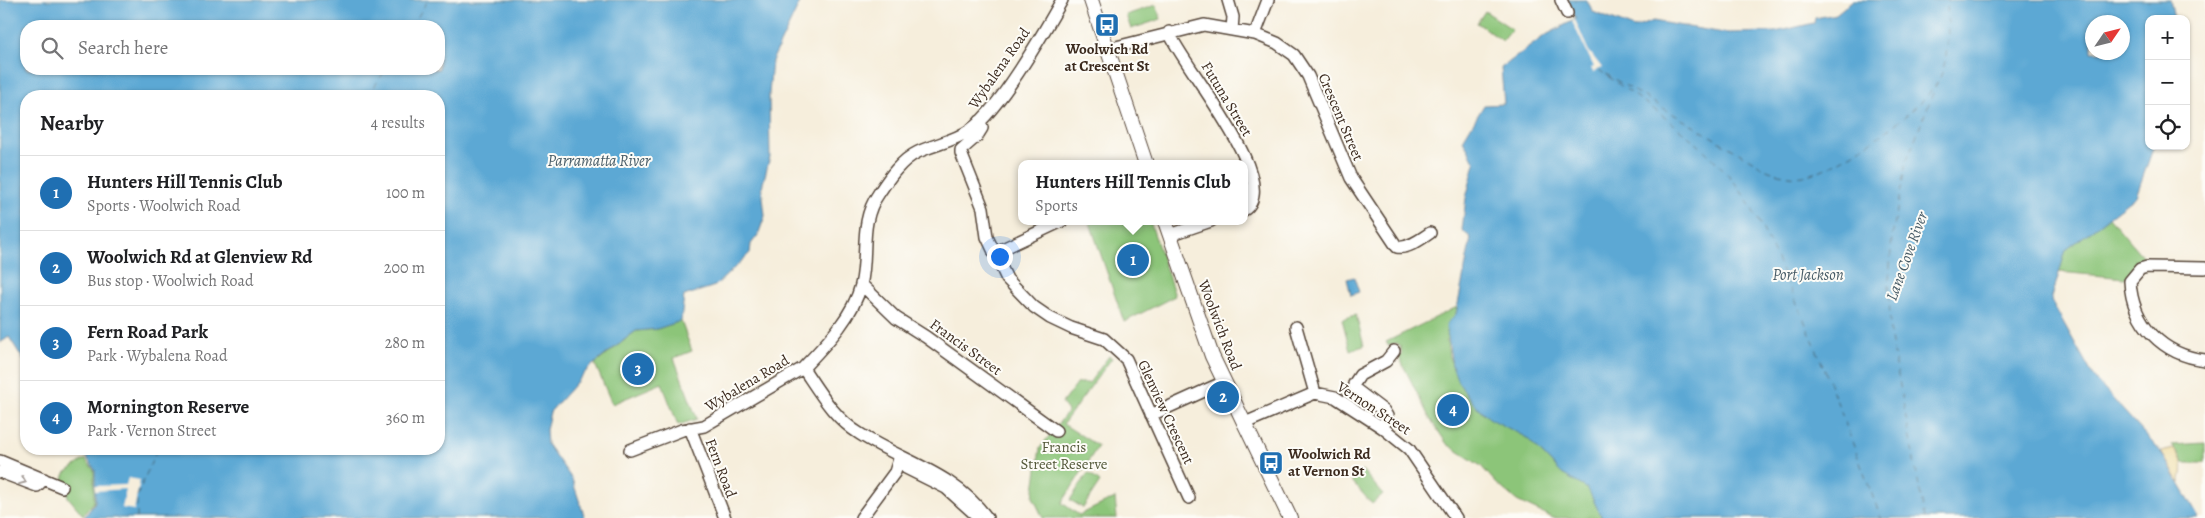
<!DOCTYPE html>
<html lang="en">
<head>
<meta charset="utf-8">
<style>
  :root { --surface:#fff; --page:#f2f2f2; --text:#202124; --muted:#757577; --line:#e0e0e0; --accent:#1f6fb2 }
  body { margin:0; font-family:Alegreya,serif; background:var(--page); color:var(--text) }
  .controls { position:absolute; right:15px; top:15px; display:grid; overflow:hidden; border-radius:10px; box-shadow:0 1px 4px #0004 }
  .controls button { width:45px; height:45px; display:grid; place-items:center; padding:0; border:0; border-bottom:1px solid var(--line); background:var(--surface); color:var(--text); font:25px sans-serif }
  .compass { position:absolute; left:2085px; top:15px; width:45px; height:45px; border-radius:50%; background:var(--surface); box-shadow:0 1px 4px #0004; rotate:55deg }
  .you { position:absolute; left:999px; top:256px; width:18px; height:18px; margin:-12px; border:4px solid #fff; border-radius:50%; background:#1a73e8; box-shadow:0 0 0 8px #1a73e833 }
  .badge { display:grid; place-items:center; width:32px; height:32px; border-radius:50%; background:var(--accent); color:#fff; font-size:16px; font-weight:700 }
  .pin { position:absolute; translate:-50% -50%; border:2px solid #fff; box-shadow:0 1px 5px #0006 }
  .popup { position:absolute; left:1018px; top:160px; width:230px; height:65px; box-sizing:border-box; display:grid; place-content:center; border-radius:10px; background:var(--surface); filter:drop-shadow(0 1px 4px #0005); font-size:16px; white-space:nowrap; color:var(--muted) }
  .popup b { font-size:19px; color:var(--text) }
  .popup::after { content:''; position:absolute; left:50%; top:100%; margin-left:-10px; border:10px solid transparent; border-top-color:var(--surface) }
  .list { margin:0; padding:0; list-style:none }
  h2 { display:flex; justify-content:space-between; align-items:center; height:65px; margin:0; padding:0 20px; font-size:21px }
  h2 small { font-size:16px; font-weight:400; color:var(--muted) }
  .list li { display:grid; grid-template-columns:32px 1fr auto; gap:15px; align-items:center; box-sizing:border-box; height:75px; padding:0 20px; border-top:1px solid var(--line) }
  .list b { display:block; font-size:19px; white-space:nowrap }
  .list p { margin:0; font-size:16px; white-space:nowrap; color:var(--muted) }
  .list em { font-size:16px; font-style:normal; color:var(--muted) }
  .icon { flex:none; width:28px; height:28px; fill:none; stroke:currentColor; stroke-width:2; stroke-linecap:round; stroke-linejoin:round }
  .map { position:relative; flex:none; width:2205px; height:518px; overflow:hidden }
  .search { position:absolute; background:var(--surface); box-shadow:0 1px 4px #0004; left:20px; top:20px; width:425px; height:55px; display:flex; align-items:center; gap:12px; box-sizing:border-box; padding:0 18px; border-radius:20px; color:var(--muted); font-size:19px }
  .panel { position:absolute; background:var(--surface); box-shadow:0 1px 4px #0004; left:20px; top:90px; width:425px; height:365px; border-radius:20px }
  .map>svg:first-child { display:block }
  .green { fill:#8cc579; stroke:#64784c }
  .sand { fill:#eeda9e; stroke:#94825e }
  .water { fill:#5ba8d4; stroke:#4b6979; fill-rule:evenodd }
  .pier { fill:#f6eedc }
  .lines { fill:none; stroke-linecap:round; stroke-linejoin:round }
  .ferry { stroke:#485c67; stroke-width:1; stroke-dasharray:6 5; stroke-linecap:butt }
  .minor-casing { stroke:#57473a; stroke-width:14 }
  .tertiary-casing { stroke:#57473a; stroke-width:16 }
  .minor { stroke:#fff; stroke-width:11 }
  .tertiary { stroke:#fff; stroke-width:14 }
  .oneway { stroke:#a79f9a }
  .labels { text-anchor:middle; stroke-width:4; stroke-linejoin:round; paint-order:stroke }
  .poi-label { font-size:15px; font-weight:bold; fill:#3b2a1e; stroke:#fdfcf7 }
  .street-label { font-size:15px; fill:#3b2a1e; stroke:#fdfcf7 }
  .park-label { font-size:15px; fill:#535839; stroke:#fdfcf7 }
  .water-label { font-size:16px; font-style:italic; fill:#485c67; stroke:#fdfcf7 }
</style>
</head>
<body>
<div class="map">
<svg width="2205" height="518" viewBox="0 0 2205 518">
  <rect width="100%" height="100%" fill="#fdfcf7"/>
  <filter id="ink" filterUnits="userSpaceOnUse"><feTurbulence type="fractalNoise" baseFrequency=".02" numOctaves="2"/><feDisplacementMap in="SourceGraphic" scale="10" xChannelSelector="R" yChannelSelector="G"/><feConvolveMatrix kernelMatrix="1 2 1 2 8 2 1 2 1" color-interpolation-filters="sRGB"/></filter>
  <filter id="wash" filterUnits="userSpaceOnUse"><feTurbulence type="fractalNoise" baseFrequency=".0096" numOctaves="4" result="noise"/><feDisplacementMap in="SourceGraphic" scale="20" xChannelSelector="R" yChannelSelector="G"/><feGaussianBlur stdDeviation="1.12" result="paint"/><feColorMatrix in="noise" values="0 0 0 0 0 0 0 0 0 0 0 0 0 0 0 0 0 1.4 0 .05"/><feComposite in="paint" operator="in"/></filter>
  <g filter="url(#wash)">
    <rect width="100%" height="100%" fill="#f6eedc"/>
    <path class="green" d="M 1156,5 L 1161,19 L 1131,29 L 1126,15 Z
      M 1485,11 L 1512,29 L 1503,41 L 1477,23 Z
      M 2109,217 L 2143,257 L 2125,278 L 2059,272 L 2066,250 Z
      M 1093,221 L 1150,221 L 1175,296 L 1124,322 L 1090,223 Z
      M 1457,307 L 1456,314 L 1447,329 L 1447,342 L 1449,357 L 1463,390 L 1483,413 L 1527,438 L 1562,474 L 1589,489 L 1602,518 L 1553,518 L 1517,501 L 1496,483 L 1481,466 L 1447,444 L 1430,419 L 1399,357 L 1402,354 L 1400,346 L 1397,343 L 1388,345 L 1386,342 Z
      M 1356,315 L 1364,346 L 1350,350 L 1342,319 Z
      M 681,321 L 692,351 L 674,358 L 697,419 L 678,425 L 662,383 L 612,404 L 595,364 L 636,331 L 657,329 Z
      M 1109,356 L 1112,358 L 1063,424 L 1098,446 L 1062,503 L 1079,515 L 1115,498 L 1117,518 L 1043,518 L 1033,497 L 1040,448 L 1068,411 L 1062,403 L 1077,383 L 1089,383 Z
      M 2205,443 L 2205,463 L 2183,463 L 2180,455 L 2172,445 Z
      M 85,459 L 94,470 L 94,502 L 83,515 L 68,497 L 66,487 L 62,482 L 65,473 Z
      M 1362,470 L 1383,494 L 1372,504 L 1351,480 Z
      M 1088,473 L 1100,482 L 1083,508 L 1070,500 Z"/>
    <path class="sand" d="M 2174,449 C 2184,459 2184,469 2180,483 L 2161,452 Z"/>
    <path class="water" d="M 0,0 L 801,0 L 772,61 L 769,94 L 770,157 L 762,187 L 765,216 L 758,235 L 751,244 L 750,253 L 715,286 L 684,296 L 681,321 L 657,329 L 636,331 L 628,337 L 589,368 L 550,412 L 546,430 L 547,444 L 572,479 L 585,518 L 84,518 L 95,502 L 95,470 L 81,449 L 439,449 L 439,96 L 26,96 L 26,364 L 9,337 L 0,343 ZM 26,26 L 439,26 L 439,69 L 26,69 Z
      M 1568,0 L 1587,0 L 1593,12 L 1634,28 L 1653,21 L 1724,33 L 1775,32 L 1814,23 L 1815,18 L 1836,14 L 1853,0 L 2170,0 L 2174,19 L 2149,19 L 2149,146 L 2154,146 L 2136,196 L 2066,250 L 2051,300 L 2095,379 L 2161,452 L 2199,518 L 1602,518 L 1588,489 L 1562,474 L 1527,438 L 1489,418 L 1472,402 L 1458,382 L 1452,366 L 1446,324 L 1456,314 L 1471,238 L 1462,230 L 1466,198 L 1475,163 L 1463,140 L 1484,105 L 1504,104 L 1501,68 L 1544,36 L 1576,19 ZM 2092,22 L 2122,22 L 2122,52 L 2092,52 Z
      M 1354,277 L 1359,292 L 1351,295 L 1347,279 Z"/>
    <path class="pier" d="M 1575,20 L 1588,50 L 1602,68 L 1593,72 L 1591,68 L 1594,67 L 1572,21 Z
      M 128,478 L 140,480 L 134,510 L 122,508 L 126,489 L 95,491 L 95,486 L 126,485 Z"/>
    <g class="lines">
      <path class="ferry" d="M 412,26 L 428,0
        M 1599,70 C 1645,103 1694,135 1731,178 C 1753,205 1768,240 1782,271 C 1820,351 1849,435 1881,518
        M 1606,74 L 1769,171 C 1780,174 1791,178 1803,176 C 1837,170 1923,110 1939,80 C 1950,57 1948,24 1947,0
        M 368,96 L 386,69
        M 137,518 L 137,496 L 157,449
        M 1925,518 L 1890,333 L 1889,280 L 1892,237 L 1906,162 L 1937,83"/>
    </g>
  </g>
  <g filter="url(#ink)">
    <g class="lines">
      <defs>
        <path id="minor" d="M 1228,0 L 1233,17 L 1232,30
          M 1561,0 L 1567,13
          M 1169,32 C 1180,63 1285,183 1244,210
          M 1255,34 L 1268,0
          M 1108,49 L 1204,25 L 1255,34 L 1277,43 L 1294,55 L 1308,76 L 1351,178 L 1397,247 C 1408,249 1421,239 1430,233
          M 980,121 L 982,128 L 977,136 L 961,150 L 961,153 L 983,208 L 987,237 L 1007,279 L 1034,307 L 1050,318 L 1071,328 L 1104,339 L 1126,359 L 1189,498
          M 1170,235 L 1211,221
          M 994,253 L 1062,221
          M 2205,268 L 2147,267 L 2140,269 L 2130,281 C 2132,324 2163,355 2205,360
          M 861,284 L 896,318 L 926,337 L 1056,431
          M 1296,327 L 1315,393
          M 803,368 C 820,393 834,418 860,434 C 905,463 953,472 987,518
          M 1151,415 L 1224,382
          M 1245,423 L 1315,393 L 1335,397 L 1383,428 L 1409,449 L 1456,518
          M 690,428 L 725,518
          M 1383,428 L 1387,416 L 1384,411 L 1355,389 L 1354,384 L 1360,375 L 1386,361 L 1394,351
          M 630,450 L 682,430 L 704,426 L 803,368 C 825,345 853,317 861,285 C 869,253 858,223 879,193 C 889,178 901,160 918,152 C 935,144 955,141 970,130 C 999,110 1044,32 1062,0
          M 900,456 L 906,468 L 946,488 L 976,515
          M 0,461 L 62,487
          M 0,472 L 37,486 L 44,479
          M 861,518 L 895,472 L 900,456"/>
        <path id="tertiary" d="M 1091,0 L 1146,164
          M 1165,221 L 1212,356 L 1290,518"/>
      </defs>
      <use href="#minor" class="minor-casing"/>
      <use href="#tertiary" class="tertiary-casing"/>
      <use href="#minor" class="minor"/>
      <use href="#tertiary" class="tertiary"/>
    </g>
    <defs><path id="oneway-chevron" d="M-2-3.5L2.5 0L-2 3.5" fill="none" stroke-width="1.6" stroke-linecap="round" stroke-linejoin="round" transform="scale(1.25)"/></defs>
    <use class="oneway" href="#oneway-chevron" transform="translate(23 481) rotate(22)"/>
  </g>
  <defs>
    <symbol id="bus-square" viewBox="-11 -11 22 22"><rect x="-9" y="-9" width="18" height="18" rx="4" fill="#1f6fb2" stroke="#fdfcf7"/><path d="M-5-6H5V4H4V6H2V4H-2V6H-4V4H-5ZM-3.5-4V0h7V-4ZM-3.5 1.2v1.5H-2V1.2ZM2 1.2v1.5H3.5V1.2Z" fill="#fff"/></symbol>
  </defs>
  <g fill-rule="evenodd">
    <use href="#bus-square" x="1093" y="11" width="28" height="28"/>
    <use href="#bus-square" x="1257" y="449" width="28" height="28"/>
  </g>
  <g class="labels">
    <g class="poi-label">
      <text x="1107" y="54">Woolwich Rd<tspan x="1107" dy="17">at Crescent St</tspan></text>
      <text x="1288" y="459" text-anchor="start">Woolwich Rd<tspan x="1288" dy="17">at Vernon St</tspan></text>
    </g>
    <g class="street-label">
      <text transform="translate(999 68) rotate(-55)" y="5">Wybalena Road</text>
      <text transform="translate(1227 99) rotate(59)" y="5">Futuna Street</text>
      <text transform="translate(1341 117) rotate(67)" y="5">Crescent Street</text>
      <text transform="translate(1220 325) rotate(69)" y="5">Woolwich Road</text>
      <text transform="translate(966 347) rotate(36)" y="5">Francis Street</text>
      <text transform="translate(747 383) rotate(-31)" y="5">Wybalena Road</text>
      <text transform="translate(1374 408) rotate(33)" y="5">Vernon Street</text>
      <text transform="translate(1166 412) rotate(65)" y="5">Glenview Crescent</text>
      <text transform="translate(721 468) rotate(69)" y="5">Fern Road</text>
    </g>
    <g class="park-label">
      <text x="1064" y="452">Francis<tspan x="1064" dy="17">Street Reserve</tspan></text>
    </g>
    <g class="water-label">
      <text x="599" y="166">Parramatta River</text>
      <text transform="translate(1906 256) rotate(-70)" y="6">Lane Cove River</text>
      <text x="1808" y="280">Port Jackson</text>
    </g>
  </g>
</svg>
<div class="controls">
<button>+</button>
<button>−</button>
<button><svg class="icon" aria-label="locate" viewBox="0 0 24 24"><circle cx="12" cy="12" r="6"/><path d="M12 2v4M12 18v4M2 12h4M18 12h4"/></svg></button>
</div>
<svg class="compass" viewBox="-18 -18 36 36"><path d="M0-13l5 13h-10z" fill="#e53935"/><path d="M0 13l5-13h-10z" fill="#757577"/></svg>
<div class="you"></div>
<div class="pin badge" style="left:1133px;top:260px">1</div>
<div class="popup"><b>Hunters Hill Tennis Club</b>Sports</div>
<div class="pin badge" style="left:1223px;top:397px">2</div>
<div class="pin badge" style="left:638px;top:369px">3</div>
<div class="pin badge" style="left:1453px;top:410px">4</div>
<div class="search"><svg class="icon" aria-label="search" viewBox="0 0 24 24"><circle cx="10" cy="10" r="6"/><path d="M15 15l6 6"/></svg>Search here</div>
<section class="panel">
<h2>Nearby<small>4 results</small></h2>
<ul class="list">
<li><span class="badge">1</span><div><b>Hunters Hill Tennis Club</b><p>Sports · Woolwich Road</p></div><em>100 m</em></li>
<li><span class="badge">2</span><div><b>Woolwich Rd at Glenview Rd</b><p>Bus stop · Woolwich Road</p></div><em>200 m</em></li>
<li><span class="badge">3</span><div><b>Fern Road Park</b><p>Park · Wybalena Road</p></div><em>280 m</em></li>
<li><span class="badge">4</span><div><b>Mornington Reserve</b><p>Park · Vernon Street</p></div><em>360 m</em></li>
</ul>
</section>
</div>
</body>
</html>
